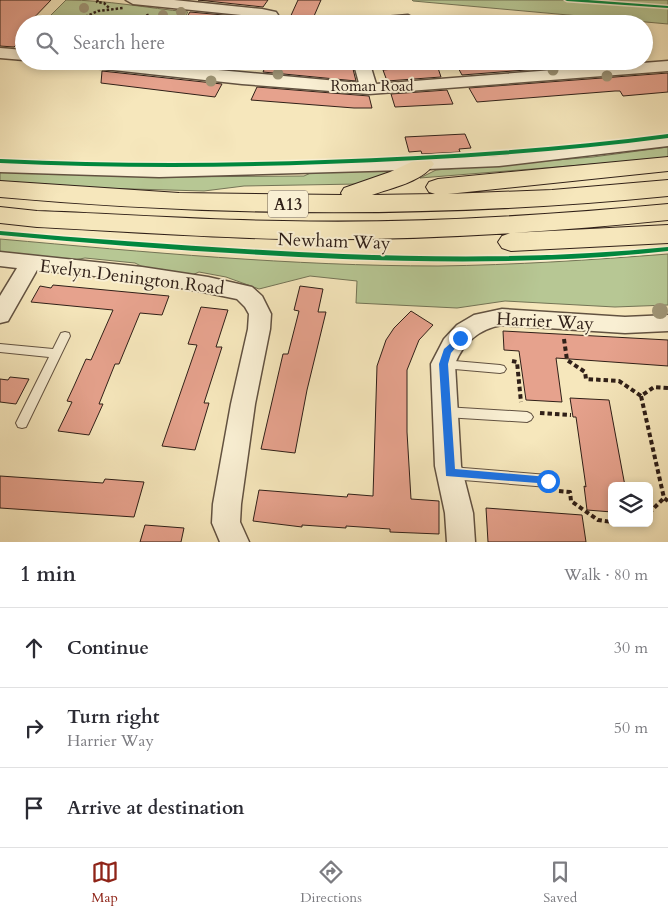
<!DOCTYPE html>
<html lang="en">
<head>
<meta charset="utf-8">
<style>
  :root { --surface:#fff; --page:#f2f2f3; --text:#2b2b33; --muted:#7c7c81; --line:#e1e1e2; --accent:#8f2418 }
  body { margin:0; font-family:Cardo,serif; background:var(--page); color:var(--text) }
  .controls { position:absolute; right:15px; bottom:15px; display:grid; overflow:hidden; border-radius:8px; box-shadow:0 2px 8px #0003 }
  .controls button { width:45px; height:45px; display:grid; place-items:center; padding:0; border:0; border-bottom:1px solid var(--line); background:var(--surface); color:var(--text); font:25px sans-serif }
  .stop { position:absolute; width:15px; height:15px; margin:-11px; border:4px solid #1a73e8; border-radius:50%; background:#fff }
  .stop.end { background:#1a73e8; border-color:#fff; box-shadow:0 1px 5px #0008 }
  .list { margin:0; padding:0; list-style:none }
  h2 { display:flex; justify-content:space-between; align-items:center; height:65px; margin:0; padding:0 20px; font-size:21px }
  h2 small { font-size:16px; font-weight:400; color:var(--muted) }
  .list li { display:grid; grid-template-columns:32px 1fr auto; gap:15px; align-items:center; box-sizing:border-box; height:80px; padding:0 20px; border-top:1px solid var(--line) }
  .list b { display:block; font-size:19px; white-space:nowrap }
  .list p { margin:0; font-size:16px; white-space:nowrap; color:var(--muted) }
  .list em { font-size:16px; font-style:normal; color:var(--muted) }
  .icon { flex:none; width:28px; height:28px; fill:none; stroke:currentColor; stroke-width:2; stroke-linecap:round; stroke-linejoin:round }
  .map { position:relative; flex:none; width:668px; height:542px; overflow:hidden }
  .search { position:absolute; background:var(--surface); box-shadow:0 2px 8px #0003; left:15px; right:15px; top:15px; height:55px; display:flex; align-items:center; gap:12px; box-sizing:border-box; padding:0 18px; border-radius:28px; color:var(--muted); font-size:19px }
  .sheet { height:305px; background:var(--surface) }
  nav { display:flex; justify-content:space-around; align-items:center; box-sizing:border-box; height:70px; border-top:1px solid var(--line); background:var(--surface); font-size:14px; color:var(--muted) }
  nav a { display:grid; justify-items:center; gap:2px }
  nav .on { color:var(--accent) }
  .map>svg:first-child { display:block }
  .green { fill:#b7c794; stroke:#747456 }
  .building { fill:#e6a28d; stroke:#302018 }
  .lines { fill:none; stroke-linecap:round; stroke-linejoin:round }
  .lane-casing { stroke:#625241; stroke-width:2 }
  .street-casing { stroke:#625241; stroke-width:3 }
  .highway-casing { stroke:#302018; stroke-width:2 }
  .path-far1 { stroke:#302018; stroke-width:2.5; stroke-dasharray:2.5 2; stroke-linecap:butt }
  .path { stroke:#302018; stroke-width:4; stroke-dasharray:4.5 3; stroke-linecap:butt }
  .lane { fill:#f9efd3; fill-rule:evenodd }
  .street { fill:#f9efd3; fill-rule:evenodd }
  .highway { fill:#f6e7bc; fill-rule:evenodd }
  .cycleway-casing { stroke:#f9efd3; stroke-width:3 }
  .cycleway { fill:#00873e; fill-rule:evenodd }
  .tree { fill:#9f9576 }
  .route { fill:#1a73e8 }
  .labels { text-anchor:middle; stroke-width:4; stroke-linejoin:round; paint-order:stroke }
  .far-street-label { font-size:15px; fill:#302018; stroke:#f9efd3 }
  .shield { fill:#f9efd3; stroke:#6c5e50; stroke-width:1 }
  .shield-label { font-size:16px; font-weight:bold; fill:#302018 }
  .street-label { font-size:18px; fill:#302018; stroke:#f9efd3 }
</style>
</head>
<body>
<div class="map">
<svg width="668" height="542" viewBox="0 0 668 542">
  <rect width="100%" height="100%" fill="#f6e7bc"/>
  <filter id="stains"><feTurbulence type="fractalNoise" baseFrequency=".004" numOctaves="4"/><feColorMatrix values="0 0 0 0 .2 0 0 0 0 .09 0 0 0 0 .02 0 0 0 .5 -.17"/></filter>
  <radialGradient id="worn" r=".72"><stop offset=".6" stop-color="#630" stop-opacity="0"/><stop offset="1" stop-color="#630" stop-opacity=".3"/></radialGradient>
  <path class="green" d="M 66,0 C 107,0 147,8 188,12 L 180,24 L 42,24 Z
    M 412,0 L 668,0 L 668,24 L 413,1 Z
    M 668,147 L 668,158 L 420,178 L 436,170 L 593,157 Z
    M 403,168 L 358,184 L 244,186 L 204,191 L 97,188 L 0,181 L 0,172 L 151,177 L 155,173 L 163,174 L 165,177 L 304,176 L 315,171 Z
    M 0,239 C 146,252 291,266 438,266 C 515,265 591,260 668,254 L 668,305 L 615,307 L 505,301 L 457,308 L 356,303 L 357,281 L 310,276 L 259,289 L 226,277 L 199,272 L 190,276 L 147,269 L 135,263 L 85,258 L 68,261 L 0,253 Z"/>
  <path class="building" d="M 0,0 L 51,0 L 28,24 L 24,24 L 24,37 L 14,47 L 0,46 Z
    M 198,0 L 268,0 L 263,7 Z
    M 298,0 L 321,0 L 311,23 L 288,22 Z
    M 190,12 L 257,18 L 254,24 L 184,21 Z
    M 144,61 L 234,61 L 229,69 Z
    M 268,61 L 317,64 L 316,66 L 353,69 L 356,81 L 263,72 Z
    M 487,61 L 641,61 L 462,75 L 456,64 Z
    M 437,65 L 441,77 L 387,81 L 383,70 Z
    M 102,71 L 222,84 L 215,97 L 101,83 Z
    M 668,73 L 668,92 L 623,96 L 620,91 L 615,91 L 477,102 L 469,88 Z
    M 257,87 L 369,96 L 372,108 L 354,108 L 251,100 Z
    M 447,90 L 453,104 L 395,107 L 391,94 Z
    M 465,134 L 471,148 L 459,149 L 460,152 L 422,154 L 421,151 L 409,152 L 405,137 Z
    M 53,285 L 169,296 L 162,315 L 140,313 L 119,364 L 115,364 L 99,404 L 103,404 L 89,435 L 58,431 L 72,402 L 67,401 L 74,386 L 86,359 L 91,360 L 113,310 L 31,302 L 40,286 L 51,288 Z
    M 300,286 L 323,289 L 318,312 L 326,312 L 307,390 L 295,453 L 261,449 L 283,354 L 288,354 L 299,311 L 294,310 Z
    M 201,307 L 228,310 L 216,347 L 222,347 L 204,403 L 209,403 L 195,450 L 162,446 L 197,345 L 188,344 Z
    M 411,311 L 433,325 L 419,340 L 407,370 L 407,432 L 411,499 L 439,501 L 439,534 L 390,532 L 390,529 L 346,526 L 346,528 L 302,525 L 302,527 L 253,521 L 259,490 L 347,497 L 348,494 L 373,496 L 377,366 L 386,340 L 394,328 Z
    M 503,331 L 668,340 L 668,366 L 556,358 L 562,402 L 526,400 L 519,351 L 504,350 Z
    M 10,377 L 29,379 L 16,404 L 0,402 L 0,379 L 8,380 Z
    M 570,398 L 609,400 L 625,486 L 612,486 L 612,512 L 587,510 L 584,486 L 586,487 L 576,417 L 573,417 Z
    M 0,476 L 103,483 L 105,479 L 144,482 L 134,517 L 0,508 Z
    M 486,508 L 582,515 L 586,542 L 488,542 Z
    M 145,525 L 184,528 L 181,542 L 140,542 Z"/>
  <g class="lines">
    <defs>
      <path id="lane" d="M 65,332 L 69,333 L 70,336 L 26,427 L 22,428 L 18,427 L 16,423 L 49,357 L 0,352 L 0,344 L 53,349 L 61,333 Z
        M 443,360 L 500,365 L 504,366 L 506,369 L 504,372 L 500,373 L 443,368 L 439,367 L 437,364 L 439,361 Z
        M 445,407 L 527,412 L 531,414 L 533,417 L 531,420 L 527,422 L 445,417 L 441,415 L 439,412 L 441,409 Z
        M 451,467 L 548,475 L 553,477 L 554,481 L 553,485 L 548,487 L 451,479 L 447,477 L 445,473 L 447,469 Z"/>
      <path id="street" d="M 126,0 L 174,0 L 262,9 L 276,12 L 278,15 L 276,24 L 262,24 L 262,17 L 133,4 Z
        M 408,15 L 415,19 L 413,22 L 343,24 L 350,20 Z
        M 0,48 L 24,50 L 24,60 L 0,58 Z
        M 68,61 L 121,61 L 359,83 L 353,61 L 369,61 L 376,84 L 668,61 L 668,71 L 369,94 L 242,84 L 76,66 Z
        M 668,136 L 668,146 L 499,166 L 404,170 L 159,177 L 0,172 L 0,160 L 159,165 L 404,160 L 499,156 Z
        M 0,252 L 142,267 L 208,277 L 252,287 L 262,296 L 271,314 L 270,329 L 255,404 L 241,504 L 240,522 L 249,542 L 220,542 L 212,523 L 213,504 L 231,404 L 248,329 L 249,314 L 245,307 L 237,299 L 208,293 L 142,281 L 37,270 L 8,321 L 0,323 L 0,296 L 17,268 L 0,266 Z
        M 502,309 L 625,317 L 668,315 L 668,331 L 625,333 L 502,325 C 479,329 463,343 455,364 L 461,466 L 473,513 L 475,542 L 447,542 L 445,513 L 435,466 L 431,364 L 444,339 L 457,325 L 474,315 Z"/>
      <path id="highway" d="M 422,157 L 430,159 L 434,164 C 422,182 391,188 372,195 L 435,194 L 429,192 L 426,187 L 429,182 L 438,179 L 668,157 L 668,171 L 448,194 L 552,190 L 668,180 L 668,196 C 447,218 221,217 0,197 L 0,181 L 179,193 L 342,195 L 341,193 L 344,188 L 390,172 Z
        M 668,204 L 668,220 C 541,233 411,241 283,239 C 201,237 119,231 37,227 L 0,223 L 0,207 L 37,211 C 119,214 201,220 283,221 C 411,224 541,216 668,204 Z
        M 668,225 L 668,243 L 511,251 L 502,248 L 498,242 L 502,236 L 511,233 Z"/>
    </defs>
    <use href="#lane" class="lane-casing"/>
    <use href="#street" class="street-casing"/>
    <use href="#highway" class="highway-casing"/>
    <path class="path-far1" d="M 98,0 L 97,2 L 104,3 L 109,8
      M 147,14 L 151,24
      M 69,24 L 98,11 L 123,8"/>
    <path class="path" d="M 564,339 L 567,360 L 585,372 L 586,379 L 619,381 L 641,396
      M 512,361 L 517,362 L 521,402
      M 668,388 L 654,387 L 641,396 L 664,498 L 668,501
      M 540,413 L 571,415
      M 559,491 L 570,492 L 571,501 L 598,520 L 612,522
      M 649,513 L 664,498"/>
    <use href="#lane" class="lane"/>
    <use href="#street" class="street"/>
    <use href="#highway" class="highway"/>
    <defs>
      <path id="cycleway" d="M 565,0 L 588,0 L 668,6 L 668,8 L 567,1 Z
        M 668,134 L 668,138 C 554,153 440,160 325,164 C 217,168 108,168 0,163 L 0,159 C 108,164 217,164 325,160 C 440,156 554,149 668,134 Z
        M 0,231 C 114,241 229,249 343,254 C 452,258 560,258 668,247 L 668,251 C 560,263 452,263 343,259 C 229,254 114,246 0,235 Z"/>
    </defs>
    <use href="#cycleway" class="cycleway-casing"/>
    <use href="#cycleway" class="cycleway"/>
  </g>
  <g class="tree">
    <circle cx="84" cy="8" r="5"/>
    <circle cx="181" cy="12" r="5"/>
    <circle cx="163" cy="15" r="5"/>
    <circle cx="553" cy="70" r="5.5"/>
    <circle cx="278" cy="74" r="5.5"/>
    <circle cx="607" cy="76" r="5.5"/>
    <circle cx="211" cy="81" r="5.5"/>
    <circle cx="660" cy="311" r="8"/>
  </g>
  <path class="route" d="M 460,335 L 464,338 L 451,353 L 448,364 L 455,469 L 548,477 L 553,481 L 551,484 L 446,476 L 439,364 L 444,349 Z"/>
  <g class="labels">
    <g class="far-street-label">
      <text x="372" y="91">Roman Road</text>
    </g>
    <rect class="shield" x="268" y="190.5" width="40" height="27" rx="4"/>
    <g class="shield-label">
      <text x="288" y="210">A13</text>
    </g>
    <g class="street-label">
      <text transform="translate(334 241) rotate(2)" y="6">Newham Way</text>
      <text transform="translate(132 277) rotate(7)" y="6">Evelyn Denington Road</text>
      <text transform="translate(545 321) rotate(3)" y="6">Harrier Way</text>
    </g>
  </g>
  <rect width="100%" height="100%" filter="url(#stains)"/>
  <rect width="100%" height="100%" fill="url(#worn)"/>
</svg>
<div class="controls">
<button><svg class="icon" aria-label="layers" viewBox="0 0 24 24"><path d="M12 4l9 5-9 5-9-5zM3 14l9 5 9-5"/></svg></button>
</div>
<div class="stop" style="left:548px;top:481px"></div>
<div class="stop end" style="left:460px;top:338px"></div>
<div class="search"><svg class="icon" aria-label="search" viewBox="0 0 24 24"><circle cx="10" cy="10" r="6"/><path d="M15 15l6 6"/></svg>Search here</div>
</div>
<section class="sheet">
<h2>1 min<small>Walk · 80 m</small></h2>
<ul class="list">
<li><svg class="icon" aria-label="ahead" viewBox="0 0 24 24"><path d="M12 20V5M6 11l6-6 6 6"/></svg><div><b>Continue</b></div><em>30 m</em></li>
<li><svg class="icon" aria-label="right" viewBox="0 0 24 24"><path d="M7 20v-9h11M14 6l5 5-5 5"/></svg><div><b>Turn right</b><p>Harrier Way</p></div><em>50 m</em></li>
<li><svg class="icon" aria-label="arrive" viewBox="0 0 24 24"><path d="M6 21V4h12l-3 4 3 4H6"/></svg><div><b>Arrive at destination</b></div></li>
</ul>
</section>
<nav>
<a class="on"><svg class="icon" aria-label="map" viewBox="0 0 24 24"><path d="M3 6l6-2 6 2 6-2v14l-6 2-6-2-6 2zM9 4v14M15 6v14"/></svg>Map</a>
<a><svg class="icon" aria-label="directions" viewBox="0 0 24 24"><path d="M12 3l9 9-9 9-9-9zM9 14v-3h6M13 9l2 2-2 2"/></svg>Directions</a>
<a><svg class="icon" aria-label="saved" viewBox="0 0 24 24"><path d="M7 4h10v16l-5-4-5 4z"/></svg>Saved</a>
</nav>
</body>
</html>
